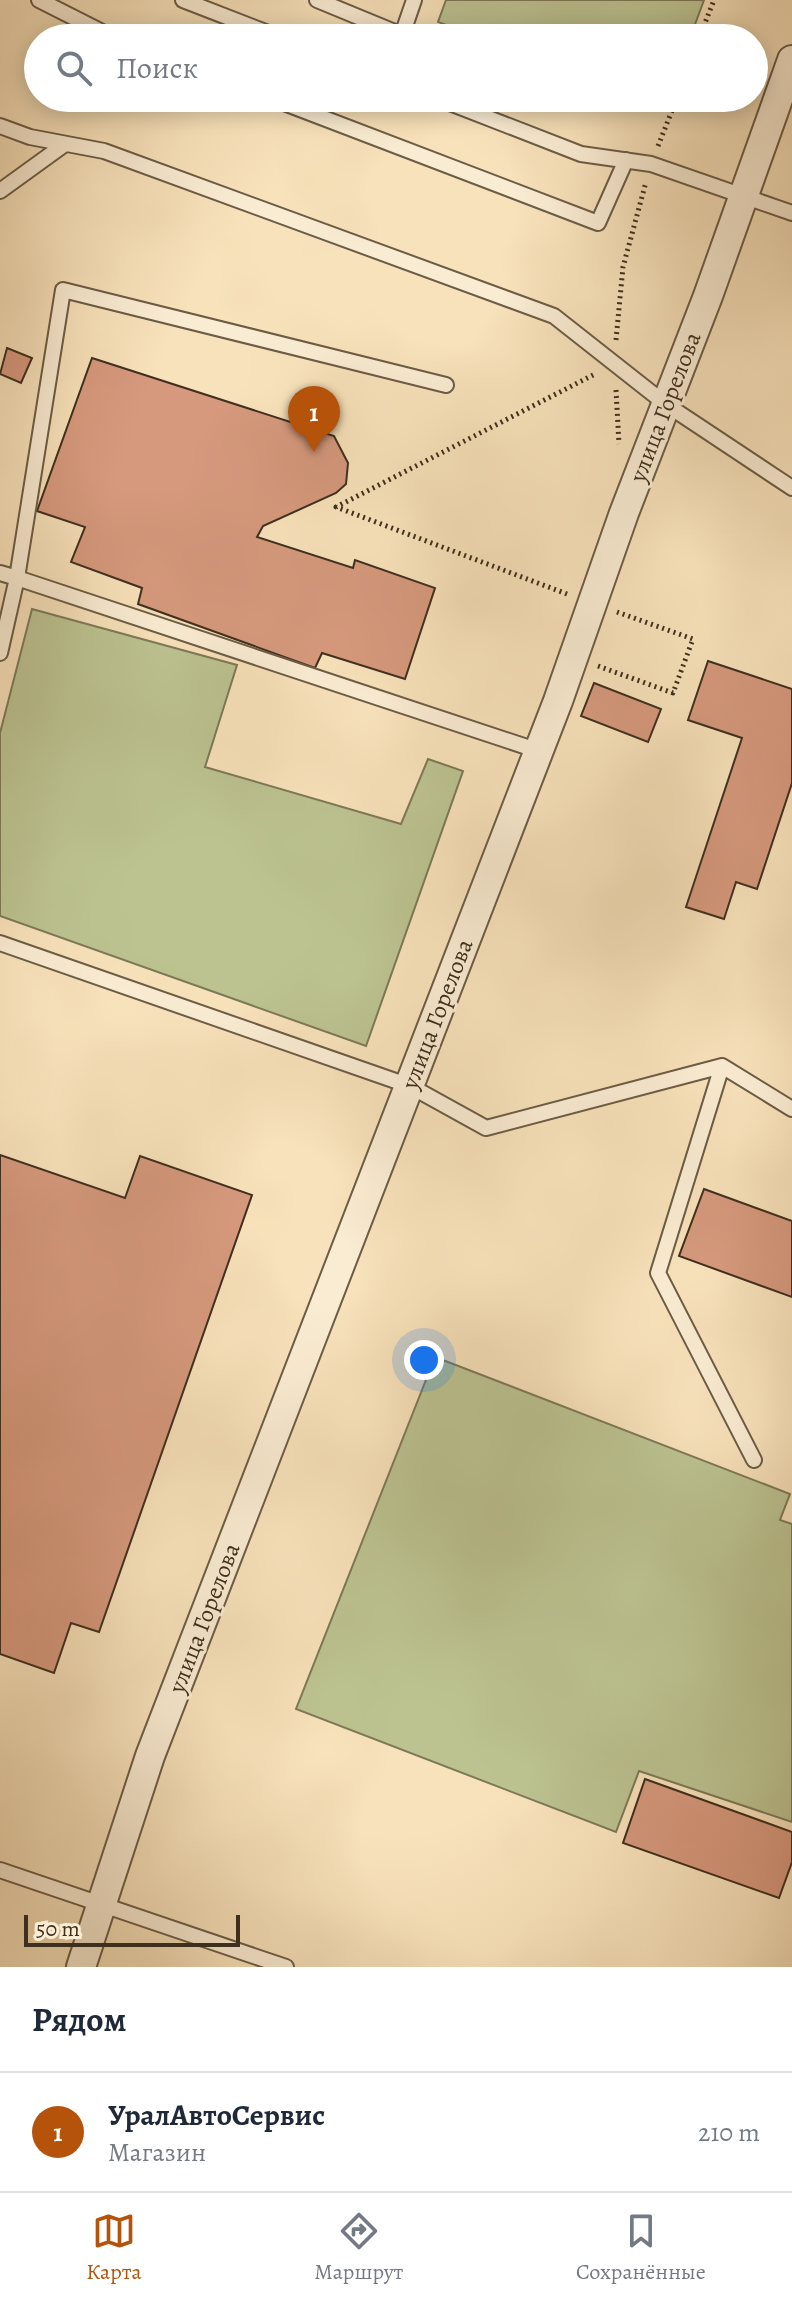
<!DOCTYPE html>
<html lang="ru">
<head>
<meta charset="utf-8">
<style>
  :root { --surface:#fff; --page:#f2f2f3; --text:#1f2937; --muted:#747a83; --line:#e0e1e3; --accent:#b45309 }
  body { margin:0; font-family:Alegreya,serif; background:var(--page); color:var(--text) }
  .scale { position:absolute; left:24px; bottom:20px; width:216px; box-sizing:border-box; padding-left:8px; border:4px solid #3e2f1e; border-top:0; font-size:22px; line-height:28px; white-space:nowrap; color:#3e2f1e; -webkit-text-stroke:6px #faecd3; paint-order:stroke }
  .you { position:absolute; left:424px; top:1360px; width:28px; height:28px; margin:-20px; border:6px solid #fff; border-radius:50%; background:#1a73e8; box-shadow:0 0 0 12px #1a73e833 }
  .badge { display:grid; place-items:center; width:52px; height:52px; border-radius:50%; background:var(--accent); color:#fff; font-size:26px; font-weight:700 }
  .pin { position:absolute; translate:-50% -66px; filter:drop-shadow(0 2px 4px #0008) }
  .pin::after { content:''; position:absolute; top:42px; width:28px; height:24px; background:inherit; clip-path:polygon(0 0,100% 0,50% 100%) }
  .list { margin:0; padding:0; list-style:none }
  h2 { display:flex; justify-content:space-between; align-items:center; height:104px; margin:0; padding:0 32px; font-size:34px }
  h2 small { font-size:26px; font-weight:400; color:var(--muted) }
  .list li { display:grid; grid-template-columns:52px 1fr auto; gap:24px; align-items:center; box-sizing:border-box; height:120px; padding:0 32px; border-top:2px solid var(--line) }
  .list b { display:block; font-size:30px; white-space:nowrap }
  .list p { margin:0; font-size:26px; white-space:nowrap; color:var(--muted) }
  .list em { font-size:26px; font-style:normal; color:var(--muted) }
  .icon { flex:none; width:44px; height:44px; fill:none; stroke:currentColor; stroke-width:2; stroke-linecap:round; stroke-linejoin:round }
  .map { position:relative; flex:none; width:792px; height:1967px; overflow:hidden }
  .search { position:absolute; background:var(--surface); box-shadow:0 4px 20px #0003; left:24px; right:24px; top:24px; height:88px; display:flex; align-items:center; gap:20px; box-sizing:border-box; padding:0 28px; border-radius:44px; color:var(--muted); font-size:30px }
  .sheet { height:224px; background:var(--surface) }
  nav { display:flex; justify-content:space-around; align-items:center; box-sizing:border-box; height:112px; border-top:2px solid var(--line); background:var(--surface); font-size:22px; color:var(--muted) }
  nav a { display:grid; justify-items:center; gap:4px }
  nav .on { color:var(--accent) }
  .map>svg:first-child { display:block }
  .green { fill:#bcc391; stroke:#7d7958; stroke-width:2 }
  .building { fill:#d6997d; stroke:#3e2f1e; stroke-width:2 }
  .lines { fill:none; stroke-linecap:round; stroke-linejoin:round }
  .service-casing { stroke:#6c5c45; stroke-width:18 }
  .minor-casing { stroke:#6c5c45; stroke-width:32 }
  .path { stroke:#3e2f1e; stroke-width:5; stroke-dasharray:2 4; stroke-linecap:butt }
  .service { stroke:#faecd3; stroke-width:14 }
  .minor { stroke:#faecd3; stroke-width:28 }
  .labels { text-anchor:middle; stroke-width:6; stroke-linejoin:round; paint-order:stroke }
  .street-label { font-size:24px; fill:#3e2f1e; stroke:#faecd3 }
</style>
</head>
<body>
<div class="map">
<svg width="792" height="1967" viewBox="0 0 792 1967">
  <rect width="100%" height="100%" fill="#f8e2bb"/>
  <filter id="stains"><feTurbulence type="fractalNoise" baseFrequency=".0025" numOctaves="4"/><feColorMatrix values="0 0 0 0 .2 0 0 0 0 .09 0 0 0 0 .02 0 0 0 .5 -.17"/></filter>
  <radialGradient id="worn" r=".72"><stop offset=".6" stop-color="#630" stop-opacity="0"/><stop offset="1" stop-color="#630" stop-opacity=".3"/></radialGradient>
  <path class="green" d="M 446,0 L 704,0 L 690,38 L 482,38 L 438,22 Z
    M 32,609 L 237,665 L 205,767 L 401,824 L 428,759 L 463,771 L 366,1046 L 0,916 L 0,733 Z
    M 435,1357 L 790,1494 L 780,1520 L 792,1524 L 792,1822 L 639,1771 L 616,1832 L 296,1709 Z"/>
  <path class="building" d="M 7,348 L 32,358 L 21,383 L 0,374 Z
    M 92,358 L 334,436 L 348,463 L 346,484 L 336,493 L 263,526 L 257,537 L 353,568 L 355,560 L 435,588 L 405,679 L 322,653 L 315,668 L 138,604 L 142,588 L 71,562 L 85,527 L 37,511 Z
    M 708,661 L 792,689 L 792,783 L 757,889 L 736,882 L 724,919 L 686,907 L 742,738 L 688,720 Z
    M 594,683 L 661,709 L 648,742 L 581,716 Z
    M 0,1155 L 125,1198 L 140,1156 L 252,1195 L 99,1632 L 71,1623 L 54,1673 L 0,1654 Z
    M 704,1189 L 792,1221 L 792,1297 L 679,1256 Z
    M 645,1779 L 792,1832 L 792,1862 L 779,1898 L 623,1843 Z"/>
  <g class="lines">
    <defs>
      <path id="service" d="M 39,0 L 114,38
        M 183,0 L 281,38
        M 317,0 L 402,35 L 414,0
        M 271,98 L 598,223 L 626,160
        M 437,98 L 581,154 L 651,164 L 792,213
        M 0,126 L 30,137 L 104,151 L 554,316 L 667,405 L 792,488
        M 0,191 L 65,144
        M 446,385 L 63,290 L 17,578 L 539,751
        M 0,573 L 17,578 L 0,653
        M 0,943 L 410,1086 L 486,1128 L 722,1066 L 792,1109
        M 722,1066 L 658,1273 L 754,1460
        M 0,1870 L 286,1967"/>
      <path id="minor" d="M 81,1967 L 150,1756 L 558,701 L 624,513 L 708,296 L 792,60"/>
    </defs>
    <use href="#service" class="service-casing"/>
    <use href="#minor" class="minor-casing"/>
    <path class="path" d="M 699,38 L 714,0
      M 658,146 L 677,98
      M 616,340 L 623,267 L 646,182
      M 616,390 L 619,444
      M 567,594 L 336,507 L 595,374
      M 598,666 L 673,693 L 693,639 L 617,612"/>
    <use href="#service" class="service"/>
    <use href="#minor" class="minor"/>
  </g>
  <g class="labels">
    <g class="street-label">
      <text transform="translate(665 407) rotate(-69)" y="8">улица Горелова</text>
      <text transform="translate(437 1014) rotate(-69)" y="8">улица Горелова</text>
      <text transform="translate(204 1618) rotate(-69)" y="8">улица Горелова</text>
    </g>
  </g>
  <rect width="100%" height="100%" filter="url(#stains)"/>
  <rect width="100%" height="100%" fill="url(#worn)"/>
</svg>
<div class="scale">50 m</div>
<div class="you"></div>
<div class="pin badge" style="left:314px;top:452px">1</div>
<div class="search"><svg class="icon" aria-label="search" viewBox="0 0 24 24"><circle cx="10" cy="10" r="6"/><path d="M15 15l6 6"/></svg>Поиск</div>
</div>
<section class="sheet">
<h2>Рядом<small></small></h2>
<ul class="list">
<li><span class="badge">1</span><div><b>УралАвтоСервис</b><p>Магазин</p></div><em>210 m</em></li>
</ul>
</section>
<nav>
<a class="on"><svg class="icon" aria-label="map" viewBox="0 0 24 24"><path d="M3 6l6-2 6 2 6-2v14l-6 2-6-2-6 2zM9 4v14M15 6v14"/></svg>Карта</a>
<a><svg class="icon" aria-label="directions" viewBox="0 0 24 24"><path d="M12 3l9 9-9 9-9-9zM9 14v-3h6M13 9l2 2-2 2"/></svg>Маршрут</a>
<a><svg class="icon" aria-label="saved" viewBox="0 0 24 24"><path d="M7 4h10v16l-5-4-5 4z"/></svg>Сохранённые</a>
</nav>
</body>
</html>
